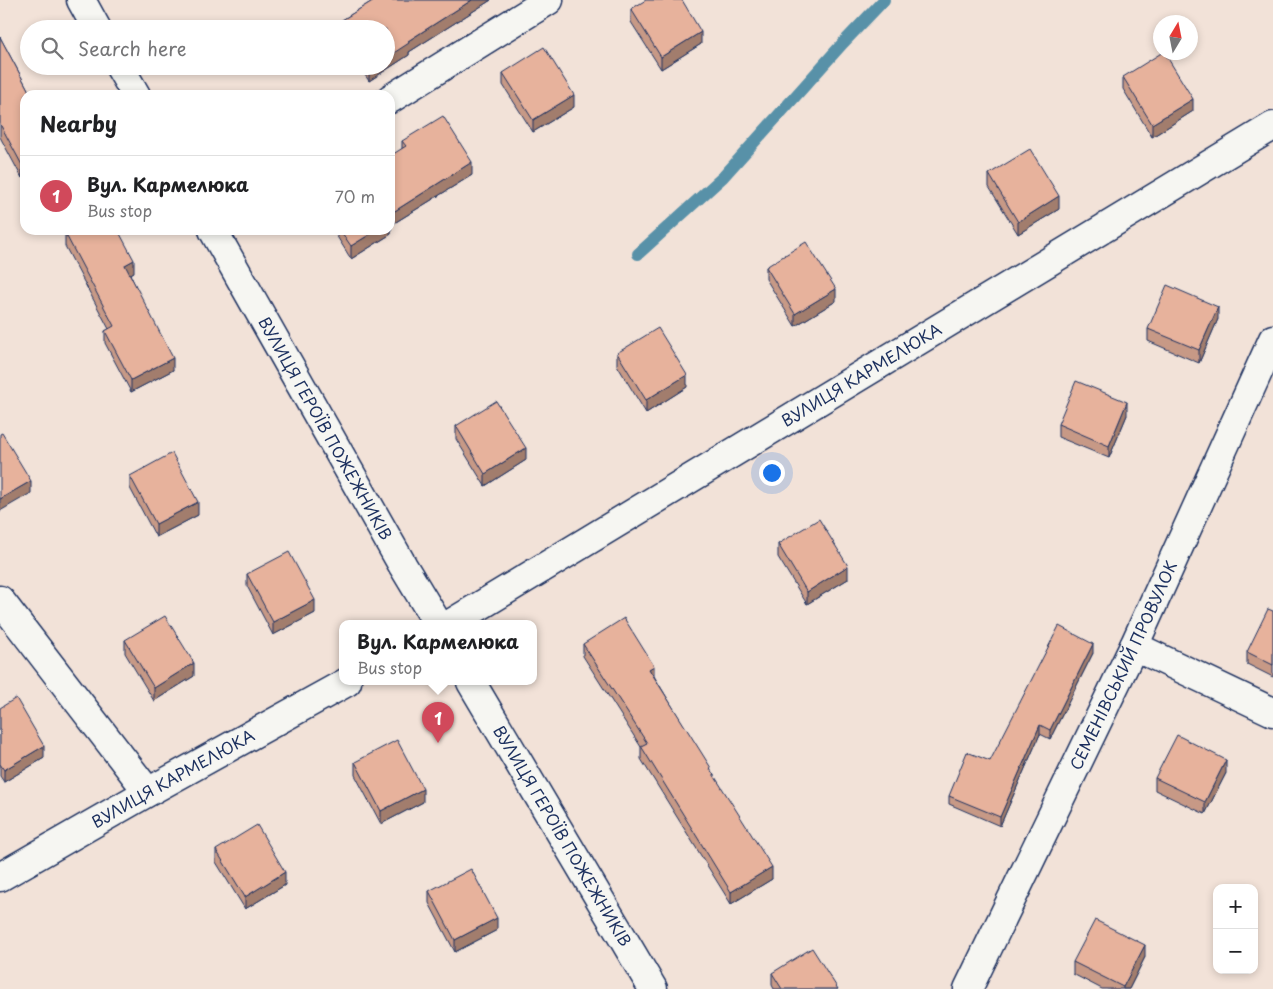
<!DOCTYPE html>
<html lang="en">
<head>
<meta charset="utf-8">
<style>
  :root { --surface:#fff; --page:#f2f2f2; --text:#202124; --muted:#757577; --line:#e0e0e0; --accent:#d1495b }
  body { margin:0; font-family:"Playpen Sans",sans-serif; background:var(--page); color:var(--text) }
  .controls { position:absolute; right:15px; bottom:15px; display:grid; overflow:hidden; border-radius:10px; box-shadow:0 2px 8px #0003 }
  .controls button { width:45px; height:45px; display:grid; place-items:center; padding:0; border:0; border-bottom:1px solid var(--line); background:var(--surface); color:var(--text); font:25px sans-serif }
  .compass { position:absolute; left:1153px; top:15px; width:45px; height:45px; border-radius:50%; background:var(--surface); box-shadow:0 2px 8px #0003; rotate:10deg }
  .you { position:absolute; left:771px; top:472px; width:18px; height:18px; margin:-12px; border:4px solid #fff; border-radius:50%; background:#1a73e8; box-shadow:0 0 0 8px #1a73e833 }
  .badge { display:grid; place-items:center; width:32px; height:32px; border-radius:50%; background:var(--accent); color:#fff; font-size:16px; font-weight:700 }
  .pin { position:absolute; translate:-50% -41px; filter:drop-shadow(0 1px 2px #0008) }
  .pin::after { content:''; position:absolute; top:26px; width:18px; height:15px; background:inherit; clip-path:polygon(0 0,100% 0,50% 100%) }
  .popup { position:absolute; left:339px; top:620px; width:198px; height:65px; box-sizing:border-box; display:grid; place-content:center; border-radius:10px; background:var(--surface); filter:drop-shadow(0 1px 4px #0005); font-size:16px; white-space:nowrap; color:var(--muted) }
  .popup b { font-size:19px; color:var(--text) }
  .popup::after { content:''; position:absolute; left:50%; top:100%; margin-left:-10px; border:10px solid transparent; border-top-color:var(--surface) }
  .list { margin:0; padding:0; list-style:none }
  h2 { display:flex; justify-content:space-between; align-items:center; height:65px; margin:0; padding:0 20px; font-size:21px }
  h2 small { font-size:16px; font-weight:400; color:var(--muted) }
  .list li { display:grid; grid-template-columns:32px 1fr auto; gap:15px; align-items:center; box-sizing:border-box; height:80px; padding:0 20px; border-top:1px solid var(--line) }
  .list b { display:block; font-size:19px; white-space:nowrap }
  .list p { margin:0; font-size:16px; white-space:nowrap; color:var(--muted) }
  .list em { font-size:16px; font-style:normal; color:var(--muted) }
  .icon { flex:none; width:28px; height:28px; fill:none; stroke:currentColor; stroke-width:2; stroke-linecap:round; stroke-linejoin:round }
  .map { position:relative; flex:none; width:1273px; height:989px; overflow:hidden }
  .search { position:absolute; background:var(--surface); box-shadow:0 2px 8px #0003; left:20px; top:20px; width:375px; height:55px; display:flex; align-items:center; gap:12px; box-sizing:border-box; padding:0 18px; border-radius:28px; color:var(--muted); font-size:19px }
  .panel { position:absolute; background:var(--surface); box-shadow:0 2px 8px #0003; left:20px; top:90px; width:375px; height:145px; border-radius:15px }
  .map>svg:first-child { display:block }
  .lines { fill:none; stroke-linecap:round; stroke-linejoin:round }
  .stream { stroke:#5991a8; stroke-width:12 }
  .minor-casing { stroke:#1b2f5e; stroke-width:31 }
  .minor { stroke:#f6f6f2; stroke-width:28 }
  .wall { fill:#c79986; stroke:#1b2f5e }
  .shaded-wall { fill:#a27d6d; stroke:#1b2f5e }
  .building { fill:#e7b29c; stroke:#1b2f5e }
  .labels { text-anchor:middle; stroke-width:5; stroke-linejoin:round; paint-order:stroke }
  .street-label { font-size:16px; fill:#1b2f5e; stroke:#f6f6f2 }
</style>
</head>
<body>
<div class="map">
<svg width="1273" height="989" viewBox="0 0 1273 989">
  <rect width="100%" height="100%" fill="#f2e2d8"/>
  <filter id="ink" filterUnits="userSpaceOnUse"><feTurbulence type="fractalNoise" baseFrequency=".02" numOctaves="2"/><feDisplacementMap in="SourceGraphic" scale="10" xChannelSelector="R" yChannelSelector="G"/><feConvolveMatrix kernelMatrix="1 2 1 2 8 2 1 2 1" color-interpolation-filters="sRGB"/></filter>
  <g filter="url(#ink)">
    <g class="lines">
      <path class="stream" d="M 638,254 L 723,177 L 843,43 L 884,0"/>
      <defs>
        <g id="minor">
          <path d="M 81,0 L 97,29"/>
          <path d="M 119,66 L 136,95"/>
          <path d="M 390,99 L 549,0"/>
          <path id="s1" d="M 213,230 L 403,566 L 438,624"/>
          <path d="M 0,600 L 148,792"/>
          <path id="s2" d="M 450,624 L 1273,126"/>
          <path d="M 1134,646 L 1273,712"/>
          <path id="s3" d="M 471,682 L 653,989"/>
          <path id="s4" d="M 0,877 L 148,792 L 347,682"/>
          <path id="s5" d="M 968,989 L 1134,646 L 1273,339"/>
        </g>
      </defs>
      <use href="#minor" class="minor-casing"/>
      <use href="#minor" class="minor"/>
    </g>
    <path class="wall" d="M 374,0 L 491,0 L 409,52 L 409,55 L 369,81 L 359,66 L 386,66 L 386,29 L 339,29 L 339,22 Z
      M 631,9 L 701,44 L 661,69 L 631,22 Z
      M 0,37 L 31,95 L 22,178 L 0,137 Z
      M 503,73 L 574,107 L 533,132 L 503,85 Z
      M 1123,77 L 1193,111 L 1152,137 L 1123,89 Z
      M 402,141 L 472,175 L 391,225 L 391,234 L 351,259 L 333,230 L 390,230 L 402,148 Z
      M 989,174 L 1059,209 L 1018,234 L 989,187 Z
      M 65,233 L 134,272 L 130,274 L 173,370 L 131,392 L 105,343 L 105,331 L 109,329 L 65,246 Z
      M 766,267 L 836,301 L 795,326 L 766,279 Z
      M 1218,319 L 1199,363 L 1148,341 L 1148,329 Z
      M 617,353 L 687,387 L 646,413 L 617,365 Z
      M 1127,415 L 1109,458 L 1058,437 L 1058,424 Z
      M 456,426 L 526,460 L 485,486 L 456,439 Z
      M 130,476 L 198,515 L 156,537 L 130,488 Z
      M 778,544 L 848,579 L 807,604 L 778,557 Z
      M 247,574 L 315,613 L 273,635 L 247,586 Z
      M 1273,611 L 1273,677 L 1247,664 L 1247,652 Z
      M 125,640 L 194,676 L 154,701 L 125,653 Z
      M 583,644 L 654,676 L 711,771 L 772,879 L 731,904 L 641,759 L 641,747 L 583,656 Z
      M 1093,653 L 1050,739 L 1040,734 L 1000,826 L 949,804 L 949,796 L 990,761 Z
      M 0,708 L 44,758 L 4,782 L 0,776 Z
      M 355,762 L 423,802 L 381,824 L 355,775 Z
      M 1226,773 L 1205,814 L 1155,790 L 1155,778 Z
      M 216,850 L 285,885 L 245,909 L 216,862 Z
      M 429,891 L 497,930 L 455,952 L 429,903 Z
      M 1145,957 L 1129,989 L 1102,989 L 1073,974 L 1073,962 Z
      M 772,973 L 838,989 L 774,989 L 772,985 Z"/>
    <path class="shaded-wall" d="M 472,0 L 491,0 L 409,52 L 409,55 L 369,81 L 369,69 L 373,66 L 386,66 L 386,58 L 408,41 Z
      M 701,32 L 701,44 L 661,69 L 661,57 Z
      M 574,95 L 574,107 L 533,132 L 533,120 Z
      M 1193,99 L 1193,111 L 1152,137 L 1152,124 Z
      M 472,162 L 472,175 L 391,225 L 391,234 L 351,259 L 351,246 L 377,230 L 390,230 L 390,214 Z
      M 25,164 L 25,176 L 22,178 L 22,165 Z
      M 1059,196 L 1059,209 L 1018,234 L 1018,222 Z
      M 134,260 L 134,272 L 125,277 L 125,265 Z
      M 836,289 L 836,301 L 795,326 L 795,314 Z
      M 1218,307 L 1218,319 L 1199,363 L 1199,350 Z
      M 173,358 L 173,370 L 131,392 L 131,380 Z
      M 687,375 L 687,387 L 646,413 L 646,400 Z
      M 1127,402 L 1127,415 L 1109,458 L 1109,446 Z
      M 526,448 L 526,460 L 485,486 L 485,474 Z
      M 31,481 L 31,493 L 0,511 L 0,499 Z
      M 198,502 L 198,515 L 156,537 L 156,524 Z
      M 848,566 L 848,579 L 807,604 L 807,592 Z
      M 315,600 L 315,613 L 273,635 L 273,622 Z
      M 1093,644 L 1093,653 L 1050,739 L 1050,730 Z
      M 194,663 L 194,676 L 154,701 L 154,688 Z
      M 654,666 L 654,678 L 649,669 Z
      M 1040,725 L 1040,734 L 1000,826 L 1000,817 Z
      M 44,746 L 44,758 L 4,782 L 4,770 Z
      M 1226,760 L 1226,773 L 1205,814 L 1205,802 Z
      M 423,789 L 423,802 L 381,824 L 381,811 Z
      M 772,867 L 772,879 L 731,904 L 731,892 Z
      M 285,872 L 285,885 L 245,909 L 245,897 Z
      M 497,918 L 497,930 L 455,952 L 455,940 Z
      M 1145,945 L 1145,957 L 1129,989 L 1123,989 L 1123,987 Z"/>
    <path class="building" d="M 374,0 L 472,0 L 408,41 L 409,43 L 386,58 L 386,29 L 343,29 L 339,22 Z
      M 646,0 L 682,0 L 701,32 L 661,57 L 631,9 Z
      M 0,37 L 31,95 L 25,95 L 25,164 L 22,165 L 0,124 Z
      M 544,47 L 574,95 L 533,120 L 503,73 Z
      M 1163,52 L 1164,52 L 1193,99 L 1152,124 L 1123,77 Z
      M 367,66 L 373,66 L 369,69 Z
      M 443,116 L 472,162 L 390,214 L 390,156 L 406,146 L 402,141 Z
      M 1030,149 L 1059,196 L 1018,222 L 989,174 Z
      M 72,230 L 118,230 L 134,260 L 125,265 L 173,358 L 131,380 L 105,331 L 114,326 L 65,233 Z
      M 340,230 L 377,230 L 351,246 Z
      M 806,242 L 836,289 L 795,314 L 766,267 Z
      M 1167,285 L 1218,307 L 1199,350 L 1148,329 Z
      M 658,328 L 687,375 L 646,400 L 617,353 Z
      M 1076,381 L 1127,402 L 1109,446 L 1058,424 Z
      M 496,401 L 526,448 L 485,474 L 456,426 Z
      M 2,433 L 31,481 L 0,499 L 0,434 Z
      M 172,453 L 198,502 L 156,524 L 130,476 Z
      M 819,519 L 848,566 L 807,592 L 778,544 Z
      M 289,552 L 315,600 L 273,622 L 247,574 Z
      M 1268,609 L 1273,611 L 1273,665 L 1247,652 Z
      M 165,616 L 194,663 L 154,688 L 125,640 Z
      M 624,618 L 654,666 L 649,669 L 711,768 L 710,769 L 772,867 L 731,892 L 641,746 L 647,743 L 583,644 Z
      M 1059,626 L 1093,644 L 1050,730 L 1040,725 L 1000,817 L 949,796 L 967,752 L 990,761 Z
      M 16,698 L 44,746 L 4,770 L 0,764 L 0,708 Z
      M 1177,735 L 1226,760 L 1205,802 L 1155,778 Z
      M 397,740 L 423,789 L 381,811 L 355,762 Z
      M 257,825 L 285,872 L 245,897 L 216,850 Z
      M 471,869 L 497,918 L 455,940 L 429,891 Z
      M 1095,920 L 1145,945 L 1123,987 L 1073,962 Z
      M 812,948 L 838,989 L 782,989 L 772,973 Z"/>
  </g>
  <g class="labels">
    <g class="street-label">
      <text dy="6" stroke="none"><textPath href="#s2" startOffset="481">ВУЛИЦЯ КАРМЕЛЮКА</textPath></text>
      <text dy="6" stroke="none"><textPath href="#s1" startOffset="228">ВУЛИЦЯ ГЕРОЇВ ПОЖЕЖНИКІВ</textPath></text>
      <text dy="6" stroke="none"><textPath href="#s5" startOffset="359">СЕМЕНІВСЬКИЙ ПРОВУЛОК</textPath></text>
      <text dy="6" stroke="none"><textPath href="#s4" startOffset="199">ВУЛИЦЯ КАРМЕЛЮКА</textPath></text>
      <text dy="6" stroke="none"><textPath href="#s3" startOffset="179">ВУЛИЦЯ ГЕРОЇВ ПОЖЕЖНИКІВ</textPath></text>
    </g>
  </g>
</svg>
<div class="controls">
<button>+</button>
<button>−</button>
</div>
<svg class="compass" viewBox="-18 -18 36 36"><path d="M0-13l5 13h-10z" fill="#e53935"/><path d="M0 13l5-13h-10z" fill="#757577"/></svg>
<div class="you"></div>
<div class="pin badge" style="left:438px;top:743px">1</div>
<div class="popup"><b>Вул. Кармелюка</b>Bus stop</div>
<div class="search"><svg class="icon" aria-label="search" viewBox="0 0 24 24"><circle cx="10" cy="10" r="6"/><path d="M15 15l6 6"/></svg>Search here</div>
<section class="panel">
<h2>Nearby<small></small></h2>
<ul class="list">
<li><span class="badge">1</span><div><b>Вул. Кармелюка</b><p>Bus stop</p></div><em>70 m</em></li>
</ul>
</section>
</div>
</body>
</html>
